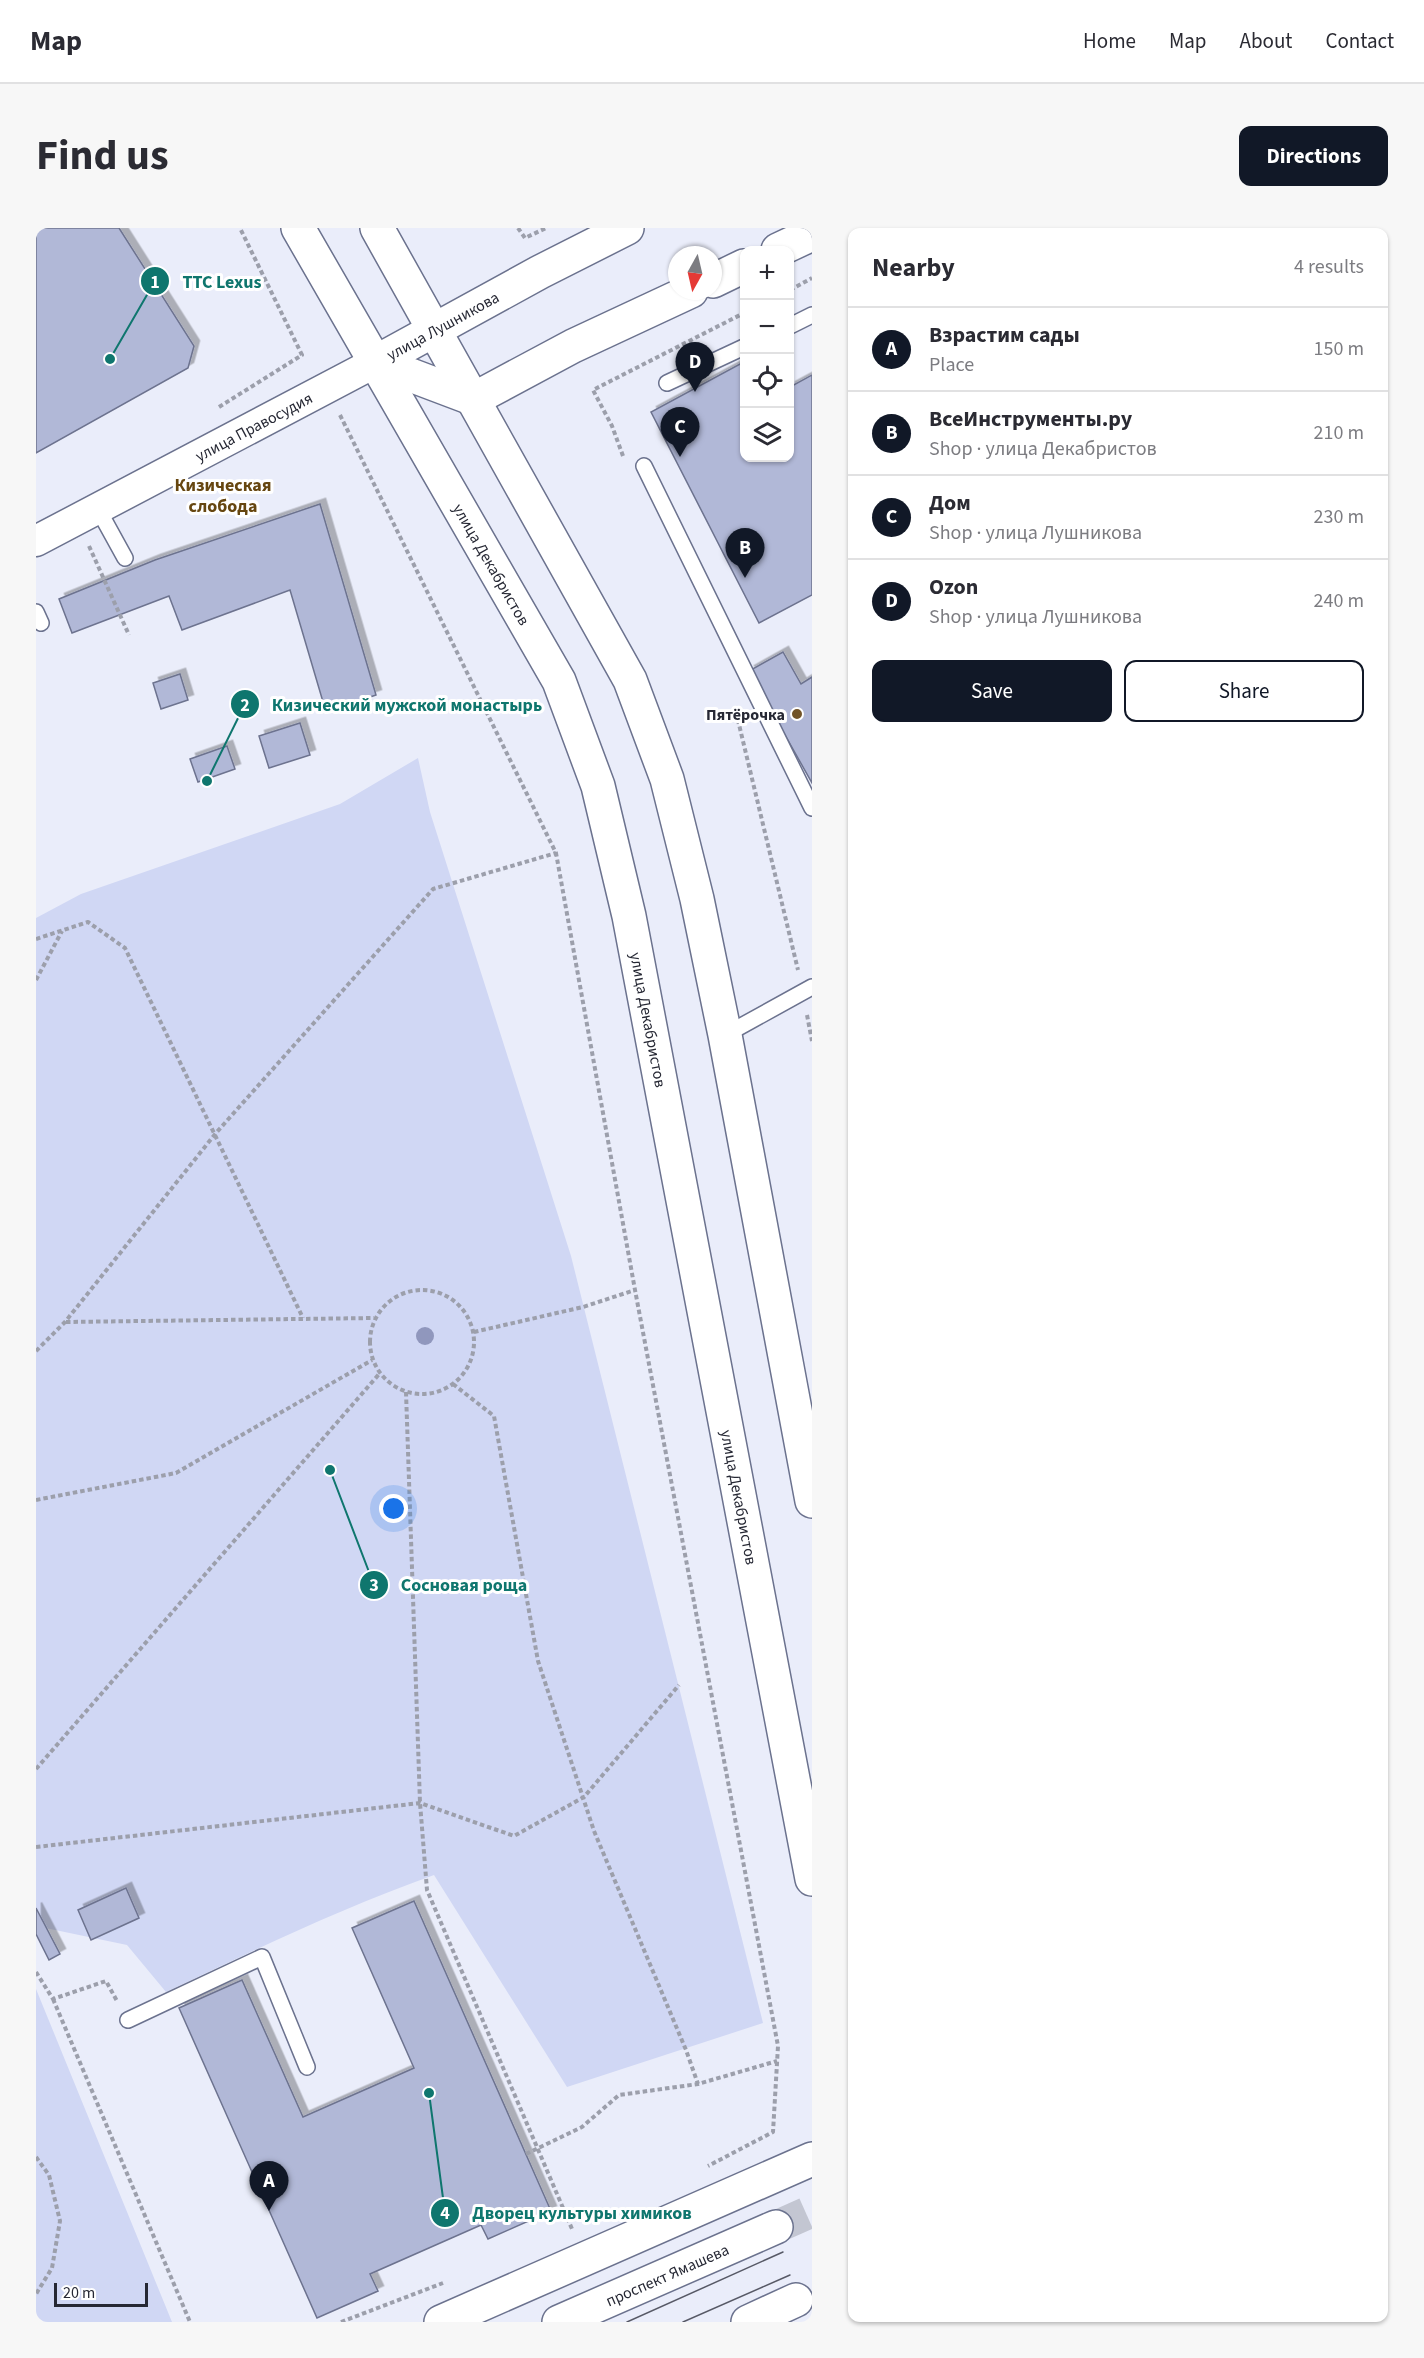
<!DOCTYPE html>
<html lang="en">
<head>
<meta charset="utf-8">
<style>
  :root { --surface:#fff; --page:#f7f7f7; --text:#2b2b33; --muted:#7c7c81; --line:#e1e1e2; --accent:#111827 }
  body { margin:0; font-family:"Source Sans 3",sans-serif; background:var(--page); color:var(--text) }
  .controls { position:absolute; right:18px; top:18px; display:grid; overflow:hidden; border-radius:12px; box-shadow:0 2px 4px #0004 }
  .controls button { width:54px; height:54px; display:grid; place-items:center; padding:0; border:0; border-bottom:2px solid var(--line); background:var(--surface); color:var(--text); font:30px sans-serif }
  .compass { position:absolute; left:632px; top:18px; width:54px; height:54px; border-radius:50%; background:var(--surface); box-shadow:0 2px 4px #0004; rotate:188deg }
  .scale { position:absolute; left:18px; bottom:15px; width:94px; box-sizing:border-box; padding-left:6px; border:3px solid #262834; border-top:0; font-size:16px; line-height:21px; white-space:nowrap; color:#262834; -webkit-text-stroke:4px #fff; paint-order:stroke }
  .you { position:absolute; left:358px; top:1281px; width:21px; height:21px; margin:-15px; border:4px solid #fff; border-radius:50%; background:#1a73e8; box-shadow:0 0 0 9px #1a73e833 }
  .badge { display:grid; place-items:center; width:39px; height:39px; border-radius:50%; background:var(--accent); color:#fff; font-size:20px; font-weight:700 }
  .pin { position:absolute; translate:-50% -50px; filter:drop-shadow(0 2px 3px #0008) }
  .pin::after { content:''; position:absolute; top:32px; width:21px; height:18px; background:inherit; clip-path:polygon(0 0,100% 0,50% 100%) }
  .list { margin:0; padding:0; list-style:none }
  h2 { display:flex; justify-content:space-between; align-items:center; height:78px; margin:0; padding:0 24px; font-size:26px }
  h2 small { font-size:20px; font-weight:400; color:var(--muted) }
  .list li { display:grid; grid-template-columns:39px 1fr auto; gap:18px; align-items:center; box-sizing:border-box; height:84px; padding:0 24px; border-top:2px solid var(--line) }
  .list b { display:block; font-size:22px; white-space:nowrap }
  .list p { margin:0; font-size:20px; white-space:nowrap; color:var(--muted) }
  .list em { font-size:20px; font-style:normal; color:var(--muted) }
  .actions { display:flex; gap:12px; padding:18px 24px }
  .actions a { flex:1; padding:14px 0; border:2px solid var(--accent); border-radius:12px; text-align:center; font-size:21px; color:var(--accent) }
  .actions .main { background:var(--accent); color:#fff }
  .icon { flex:none; width:33px; height:33px; fill:none; stroke:currentColor; stroke-width:2; stroke-linecap:round; stroke-linejoin:round }
  .map { position:relative; flex:none; width:776px; height:2094px; overflow:hidden; border-radius:12px }
  header { display:flex; align-items:center; gap:36px; box-sizing:border-box; height:84px; padding:0 30px; background:var(--surface); border-bottom:2px solid var(--line) }
  header strong { font-size:28px }
  nav { display:flex; gap:33px; margin-inline-start:auto; font-size:21px }
  .intro { display:flex; align-items:center; justify-content:space-between; box-sizing:border-box; height:144px; padding:0 36px }
  h1 { margin:0; font-size:42px }
  .button { padding:15px 27px; border-radius:12px; background:var(--accent); color:#fff; font-size:21px; font-weight:700 }
  main { display:flex; gap:36px; padding:0 36px }
  aside { flex:1; background:var(--surface); border-radius:12px; box-shadow:0 2px 4px #0004 }
  .map>svg:first-child { display:block }
  .green { fill:#d0d7f4 }
  .building { fill:#b1b8d7; stroke:#6d738f; stroke-width:1.5; filter:url(#shadow) }
  .lines { fill:none; stroke-linecap:round; stroke-linejoin:round }
  .primary-tunnel { stroke:#c3c6d2; stroke-width:33; stroke-dasharray:33 16; stroke-linecap:butt }
  .service-casing { stroke:#6b728e; stroke-width:18 }
  .minor-casing { stroke:#6b728e; stroke-width:33 }
  .tertiary-casing { stroke:#6b728e; stroke-width:36 }
  .secondary-casing { stroke:#6b728e; stroke-width:36 }
  .primary-casing { stroke:#6b728e; stroke-width:36 }
  .path { stroke:#9c9fab; stroke-width:4; stroke-dasharray:4.5 3; stroke-linecap:butt }
  .service { stroke:#fff; stroke-width:15 }
  .minor { stroke:#fff; stroke-width:30 }
  .tertiary { stroke:#fff; stroke-width:33 }
  .secondary { stroke:#fff; stroke-width:33 }
  .primary { stroke:#fff; stroke-width:33 }
  .tram { stroke:#575966; stroke-width:1.5 }
  .tree { fill:#9097bd }
  .poi-dot { fill:#725428; stroke:#fff; stroke-width:2 }
  .labels { text-anchor:middle; stroke-width:6; stroke-linejoin:round; paint-order:stroke }
  .street-label { font-size:16px; fill:#262834; stroke:#fff }
  .poi-label { font-size:16px; font-weight:bold; fill:#262834; stroke:#fff; text-anchor:end }
  .neighbourhood-label { font-size:18px; font-weight:bold; fill:#664610; stroke:#fff }
  .leader { fill:none; stroke:#0f766e; stroke-width:2 }
  .callout-dot { fill:#0f766e; stroke:#fff; stroke-width:2 }
  .mark-label { font-size:18px; text-anchor:middle; font-weight:bold; fill:#fff }
  .callout-label { font-size:18px; text-anchor:middle; font-weight:bold; fill:#0f766e; stroke:#fff; stroke-width:6; stroke-linejoin:round; paint-order:stroke }
</style>
</head>
<body>
<header>
<strong>Map</strong>
<nav><a>Home</a><a>Map</a><a>About</a><a>Contact</a></nav>
</header>
<div class="intro"><h1>Find us</h1><a class="button">Directions</a></div>
<main>
<div class="map">
<svg width="776" height="2094" viewBox="0 0 776 2094">
  <defs>
    <filter id="shadow"><feDropShadow dx="5.5" dy="-5.5" stdDeviation="0" flood-color="#0004"/></filter>
  </defs>
  <rect width="100%" height="100%" fill="#eaedfa"/>
  <path class="green" d="M 382,530 L 394,584 L 535,1028 L 727,1795 L 531,1859 L 398,1647 C 306,1680 218,1722 130,1764 L 91,1717 L 0,1698 L 0,690 L 45,666 L 304,576 Z
    M 0,1761 L 136,2094 L 0,2094 Z"/>
  <path class="building" d="M 0,0 L 83,0 L 158,118 L 152,140 L 0,225 Z
    M 704,136 L 708,143 L 708,230 L 754,230 L 754,159 L 776,147 L 776,367 L 723,395 L 615,184 Z
    M 284,276 L 340,467 L 290,484 L 254,362 L 146,402 L 133,368 L 36,405 L 23,371 L 119,332 Z
    M 747,424 L 765,456 L 776,449 L 776,555 L 713,443 Z
    M 144,446 L 152,472 L 125,481 L 117,455 Z
    M 264,495 L 274,527 L 233,540 L 223,508 Z
    M 191,518 L 199,541 L 162,554 L 154,531 Z
    M 90,1660 L 103,1690 L 55,1712 L 42,1682 Z
    M 378,1673 L 515,1983 L 452,2011 L 445,1997 L 334,2046 L 342,2063 L 281,2090 L 143,1780 L 206,1752 L 267,1889 L 378,1840 L 316,1700 Z
    M 0,1680 L 24,1726 L 13,1732 L 0,1706 Z"/>
  <g class="lines">
    <path class="primary-tunnel" d="M 740,1999 L 776,1983"/>
    <defs>
      <path id="service" d="M 754,98 L 776,87
        M 631,155 L 708,119
        M 608,238 L 776,580
        M 62,281 L 89,330
        M 0,384 L 5,395
        M 689,807 L 776,759
        M 92,1792 L 226,1729 L 271,1839"/>
      <g id="minor">
        <path id="s1" d="M 0,313 L 340,134"/>
      </g>
      <g id="tertiary">
        <path d="M 742,22 L 776,6"/>
        <path d="M 677,53 L 708,38"/>
        <path d="M 340,134 L 438,171 L 537,118 L 655,63"/>
        <path id="s2" d="M 340,134 L 504,44 L 591,0"/>
      </g>
      <g id="secondary">
        <path id="s3" d="M 262,0 L 523,453 L 562,558 L 593,688 L 776,1651"/>
        <path d="M 341,0 L 594,452 L 631,551 L 661,671 L 689,807 L 776,1273"/>
        <path d="M 405,2094 L 776,1931"/>
      </g>
      <g id="primary">
        <path id="s4" d="M 523,2094 L 740,1999"/>
        <path d="M 712,2094 L 760,2072"/>
      </g>
    </defs>
    <use href="#service" class="service-casing"/>
    <use href="#minor" class="minor-casing"/>
    <use href="#tertiary" class="tertiary-casing"/>
    <use href="#secondary" class="secondary-casing"/>
    <use href="#primary" class="primary-casing"/>
    <path class="path" d="M 482,0 L 489,10 L 510,0
      M 754,62 L 776,50
      M 183,179 L 266,127 L 204,0
      M 304,187 L 520,625 L 599,1062 L 742,1818 L 737,1904 L 672,1938
      M 587,228 L 576,198 L 557,162 L 708,85
      M 53,318 L 93,407
      M 700,484 L 762,742
      M 0,711 L 52,694 L 89,720 L 267,1090
      M 0,752 L 26,703
      M 771,787 L 776,813
      M334 1114a52 52 0 1 1 104 0a52 52 0 1 1-104 0Z
      M 30,1094 L 338,1090
      M 438,1104 L 547,1079 L 599,1062
      M 0,1123 L 29,1094 L 180,905 L 397,661 L 520,625
      M 417,1156 L 458,1188 L 502,1433 L 558,1603 L 650,1822 L 662,1856 L 741,1833
      M 370,1164 L 384,1575 L 391,1662 L 536,2001
      M 0,1272 L 140,1245 L 336,1132
      M 0,1541 L 344,1145
      M 0,1619 L 384,1575 L 478,1608 L 548,1569 L 643,1457
      M 0,1744 L 17,1771 L 70,1753 L 81,1773
      M 17,1771 L 154,2094
      M 490,1926 L 546,1899 L 583,1867 L 662,1856
      M 0,1929 L 13,1947 L 24,1993 L 16,2040 L 0,2066
      M 305,2094 L 407,2055"/>
    <use href="#service" class="service"/>
    <use href="#minor" class="minor"/>
    <use href="#tertiary" class="tertiary"/>
    <use href="#secondary" class="secondary"/>
    <use href="#primary" class="primary"/>
    <path class="tram" d="M 591,2094 L 747,2024
      M 647,2094 L 754,2047"/>
  </g>
  <circle class="tree" cx="389" cy="1108" r="9"/>
  <circle class="poi-dot" cx="761" cy="486" r="6"/>
  <g class="labels">
    <g class="street-label">
      <text dy="6" stroke="none"><textPath href="#s2" startOffset="76">улица Лушникова</textPath></text>
      <text dy="6" stroke="none"><textPath href="#s1" startOffset="246">улица Правосудия</textPath></text>
      <text dy="6" stroke="none"><textPath href="#s3" startOffset="388">улица Декабристов</textPath></text>
      <text dy="6" stroke="none"><textPath href="#s3" startOffset="874">улица Декабристов</textPath></text>
      <text dy="6" stroke="none"><textPath href="#s3" startOffset="1360">улица Декабристов</textPath></text>
      <text dy="6" stroke="none"><textPath href="#s4" startOffset="118">проспект Ямашева</textPath></text>
    </g>
    <g class="poi-label">
      <text x="749" y="492">Пятёрочка</text>
    </g>
    <g class="neighbourhood-label">
      <text x="187" y="263">Кизическая<tspan x="187" dy="21">слобода</tspan></text>
    </g>
  </g>
  <path class="leader" d="M74 131L119 53M171 553L209 476M294 1242L338 1357M393 1865L409 1985"/>
  <g class="callout-dot">
    <circle cx="74" cy="131" r="6"/>
    <circle cx="171" cy="553" r="6"/>
    <circle cx="294" cy="1242" r="6"/>
    <circle cx="393" cy="1865" r="6"/>
    <circle cx="119" cy="53" r="15"/>
    <circle cx="209" cy="476" r="15"/>
    <circle cx="338" cy="1357" r="15"/>
    <circle cx="409" cy="1985" r="15"/>
  </g>
  <g class="mark-label">
    <text x="119" y="60">1</text>
    <text x="209" y="483">2</text>
    <text x="338" y="1363">3</text>
    <text x="409" y="1991">4</text>
  </g>
  <g class="callout-label">
    <text x="186" y="60">ТТС Lexus</text>
    <text x="371" y="483">Кизический мужской монастырь</text>
    <text x="428" y="1363">Сосновая роща</text>
    <text x="546" y="1991">Дворец культуры химиков</text>
  </g>
</svg>
<div class="controls">
<button>+</button>
<button>−</button>
<button><svg class="icon" aria-label="locate" viewBox="0 0 24 24"><circle cx="12" cy="12" r="6"/><path d="M12 2v4M12 18v4M2 12h4M18 12h4"/></svg></button>
<button><svg class="icon" aria-label="layers" viewBox="0 0 24 24"><path d="M12 4l9 5-9 5-9-5zM3 14l9 5 9-5"/></svg></button>
</div>
<svg class="compass" viewBox="-18 -18 36 36"><path d="M0-13l5 13h-10z" fill="#e53935"/><path d="M0 13l5-13h-10z" fill="#7c7c81"/></svg>
<div class="scale">20 m</div>
<div class="you"></div>
<div class="pin badge" style="left:233px;top:1983px">A</div>
<div class="pin badge" style="left:709px;top:350px">B</div>
<div class="pin badge" style="left:644px;top:229px">C</div>
<div class="pin badge" style="left:659px;top:164px">D</div>
</div>
<aside>
<h2>Nearby<small>4 results</small></h2>
<ul class="list">
<li><span class="badge">A</span><div><b>Взрастим сады</b><p>Place</p></div><em>150 m</em></li>
<li><span class="badge">B</span><div><b>ВсеИнструменты.ру</b><p>Shop · улица Декабристов</p></div><em>210 m</em></li>
<li><span class="badge">C</span><div><b>Дом</b><p>Shop · улица Лушникова</p></div><em>230 m</em></li>
<li><span class="badge">D</span><div><b>Ozon</b><p>Shop · улица Лушникова</p></div><em>240 m</em></li>
</ul>
<div class="actions"><a class="main">Save</a><a>Share</a></div>
</aside>
</main>
</body>
</html>
